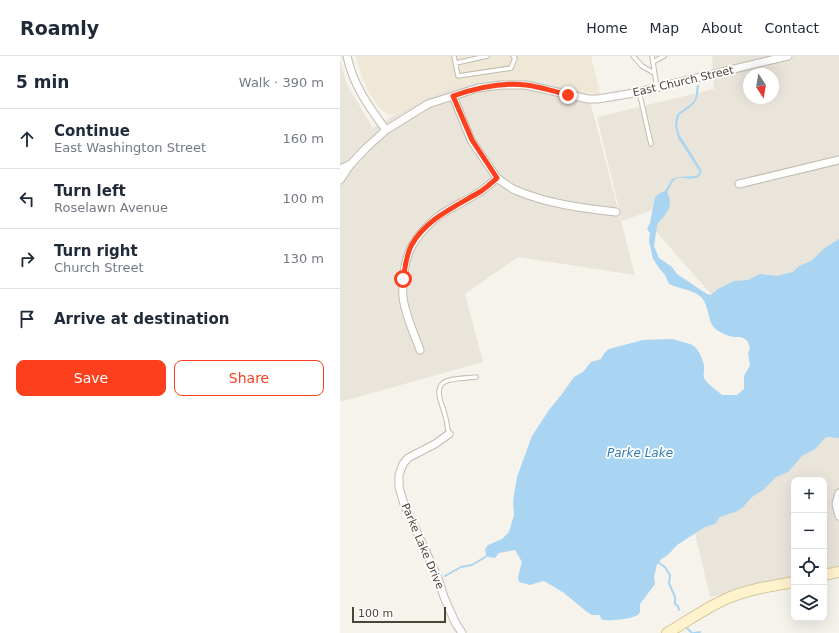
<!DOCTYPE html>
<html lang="en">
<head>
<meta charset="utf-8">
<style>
  :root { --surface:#fff; --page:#f6f6f7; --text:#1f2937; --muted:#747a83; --line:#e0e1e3; --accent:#fc3f1d }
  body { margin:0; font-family:"DejaVu Sans",sans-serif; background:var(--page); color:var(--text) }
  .controls { position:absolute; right:12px; bottom:12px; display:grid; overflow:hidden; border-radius:8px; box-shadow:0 4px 16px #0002 }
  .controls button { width:36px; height:36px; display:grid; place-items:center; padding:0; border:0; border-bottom:1px solid var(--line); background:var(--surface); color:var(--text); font:20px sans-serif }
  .compass { position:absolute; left:403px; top:12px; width:36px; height:36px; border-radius:50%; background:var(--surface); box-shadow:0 4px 16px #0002; rotate:168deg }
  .scale { position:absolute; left:12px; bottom:10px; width:94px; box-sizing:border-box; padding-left:4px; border:2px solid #4b4439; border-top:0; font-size:11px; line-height:14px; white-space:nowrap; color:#4b4439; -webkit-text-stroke:3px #fff; paint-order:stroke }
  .stop { position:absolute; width:12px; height:12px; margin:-9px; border:3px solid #fc3f1d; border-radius:50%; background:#fff }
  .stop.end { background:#fc3f1d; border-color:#fff; box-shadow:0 1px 4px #0008 }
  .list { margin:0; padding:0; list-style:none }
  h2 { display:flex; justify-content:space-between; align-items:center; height:52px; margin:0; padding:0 16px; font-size:17px }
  h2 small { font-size:13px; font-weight:400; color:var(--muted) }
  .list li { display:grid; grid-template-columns:26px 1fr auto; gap:12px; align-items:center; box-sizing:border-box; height:60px; padding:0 16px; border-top:1px solid var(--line) }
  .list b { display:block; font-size:15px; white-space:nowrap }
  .list p { margin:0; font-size:13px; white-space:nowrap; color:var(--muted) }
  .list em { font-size:13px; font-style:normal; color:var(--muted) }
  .actions { display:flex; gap:8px; padding:12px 16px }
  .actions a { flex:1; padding:9px 0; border:1px solid var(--accent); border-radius:8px; text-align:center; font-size:14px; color:var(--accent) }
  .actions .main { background:var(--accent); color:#fff }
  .icon { flex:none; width:22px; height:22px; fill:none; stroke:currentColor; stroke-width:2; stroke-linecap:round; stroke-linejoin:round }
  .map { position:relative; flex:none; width:499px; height:577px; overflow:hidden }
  header { display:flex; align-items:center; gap:24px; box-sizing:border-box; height:56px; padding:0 20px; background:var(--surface); border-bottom:1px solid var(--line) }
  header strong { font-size:19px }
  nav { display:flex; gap:22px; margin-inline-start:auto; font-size:14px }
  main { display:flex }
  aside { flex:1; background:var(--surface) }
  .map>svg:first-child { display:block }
  .residential { fill:#eae5da; fill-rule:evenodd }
  .education { fill:#efe8d6 }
  .water { fill:#a9d4f2 }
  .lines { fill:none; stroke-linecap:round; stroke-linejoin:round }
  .stream { stroke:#a9d4f2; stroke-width:2 }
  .lane-casing { stroke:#c2bbae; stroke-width:5.5 }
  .street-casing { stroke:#c2bbae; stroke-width:9 }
  .secondary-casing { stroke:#d6c79b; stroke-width:12 }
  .lane { stroke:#fff; stroke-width:3.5 }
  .street { stroke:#fff; stroke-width:7 }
  .secondary { stroke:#fff3cd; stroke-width:10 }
  .route { stroke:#fc3f1d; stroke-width:5 }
  .labels { text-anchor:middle; stroke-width:3.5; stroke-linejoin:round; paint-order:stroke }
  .street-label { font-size:11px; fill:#4b4439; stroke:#fff }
  .water-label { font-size:12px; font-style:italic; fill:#2e7ab2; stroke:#fff }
</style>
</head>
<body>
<header>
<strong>Roamly</strong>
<nav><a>Home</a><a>Map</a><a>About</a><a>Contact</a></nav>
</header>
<main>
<aside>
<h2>5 min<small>Walk · 390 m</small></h2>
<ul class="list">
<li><svg class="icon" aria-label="ahead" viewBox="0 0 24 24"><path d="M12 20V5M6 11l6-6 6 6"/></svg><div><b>Continue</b><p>East Washington Street</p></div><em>160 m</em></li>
<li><svg class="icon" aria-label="left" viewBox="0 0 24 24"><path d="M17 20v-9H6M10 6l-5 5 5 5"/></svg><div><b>Turn left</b><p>Roselawn Avenue</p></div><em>100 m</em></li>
<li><svg class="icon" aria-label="right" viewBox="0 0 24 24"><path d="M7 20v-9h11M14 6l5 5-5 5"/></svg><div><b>Turn right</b><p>Church Street</p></div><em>130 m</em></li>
<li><svg class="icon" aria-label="arrive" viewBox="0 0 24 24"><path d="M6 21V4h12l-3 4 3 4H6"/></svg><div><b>Arrive at destination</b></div></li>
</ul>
<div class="actions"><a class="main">Save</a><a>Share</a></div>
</aside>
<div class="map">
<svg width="499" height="577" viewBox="0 0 499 577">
  <rect width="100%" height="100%" fill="#f6f3ec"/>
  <path class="residential" d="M 372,0 L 499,0 L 499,220 L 384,253 L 313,172 L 321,151 L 282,165 L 257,61 L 374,33 ZM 409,18 L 433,18 L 433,42 L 409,42 Z
    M 0,2 L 6,27 L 33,72 L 70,50 L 91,39 L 117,30 L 137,26 L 167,23 L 192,24 L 216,28 L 248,37 L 295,219 L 178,201 L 125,238 L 143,306 L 0,346 Z
    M 499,284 L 499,512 L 484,516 L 484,424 L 454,424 L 454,522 L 370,541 L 348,447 Z"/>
  <path class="education" d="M 16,0 L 251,0 L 260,38 L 248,37 L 226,30 L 202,25 L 183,24 L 152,24 L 137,26 L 107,33 L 77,46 L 55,58 L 51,59 L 46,57 L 39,51 L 28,35 L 21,19 Z"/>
  <path class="water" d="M 357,29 L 359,29 C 357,50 355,47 339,59 L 337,69 L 339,78 L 362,115 C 357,130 342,117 334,124 C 331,127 330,133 327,136 C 334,150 327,157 318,167 L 317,170 L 314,190 L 319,202 L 332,211 L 337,218 L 367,238 L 371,239 L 378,233 L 394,225 L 408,224 L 420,218 L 437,220 L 453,216 L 459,210 L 471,205 L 486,191 L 499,183 L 499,382 L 488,381 L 485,382 L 475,393 L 462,400 L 448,416 L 436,421 L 423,434 L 412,441 L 402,452 L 395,456 L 380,461 L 375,468 L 365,471 L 337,489 L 329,498 L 320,504 L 319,507 L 317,508 L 314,521 L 315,528 L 300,548 L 300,556 L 298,559 C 290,563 269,566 261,563 L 260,559 L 252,559 L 247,556 L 224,537 L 206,526 L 203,525 L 190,529 L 179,526 L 178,521 L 182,506 L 175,494 L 159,497 L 155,502 L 149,501 L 146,499 L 145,493 L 148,489 L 162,483 L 169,476 L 174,459 L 173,445 L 177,421 L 192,380 L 209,354 L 222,338 L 234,321 L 243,316 L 251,306 L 261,303 L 265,296 L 269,293 L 303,284 L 332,283 L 350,288 C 357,290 362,301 364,309 C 365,314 362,319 365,324 C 370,330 377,334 382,339 L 397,339 L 404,333 L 404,320 L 410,309 L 408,297 L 410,293 L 408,286 C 404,281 401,281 395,281 C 390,281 381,277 377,274 C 367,268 370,250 361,241 C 352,233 339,233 329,228 L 325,219 L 319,212 L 313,203 L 309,185 L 310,177 L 307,173 L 310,167 L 315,141 L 320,137 L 325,135 L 332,123 L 338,121 L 356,120 L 360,116 L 338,82 L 335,70 L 336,62 L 337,58 L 351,48 L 355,44 Z"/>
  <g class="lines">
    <path class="stream" d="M 319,507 L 325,511 L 330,519 L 329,527 L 335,541 L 335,548 L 338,550 L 339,554
      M 105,520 L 121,511 L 132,509 L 147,500
      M 347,572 L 352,577
      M 354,577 L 360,576"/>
    <defs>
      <path id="lane" d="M 114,0 L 118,20 L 171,12 L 175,2 L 173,0
        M 293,0 L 302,10 L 314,17
        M 312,0 L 317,32
        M 313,6 L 324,0
        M 116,7 L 147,0
        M 299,35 L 311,88
        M 109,378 C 107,371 107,365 105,359 C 103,350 94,335 103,327 C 107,322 129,322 136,321"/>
      <path id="street" d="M 7,0 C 13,29 29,51 46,74
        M 113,40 L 131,84 L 157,122
        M 0,113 L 11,108 L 26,92 L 46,74 L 88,48 L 138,32 L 161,29 L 186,29 L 248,43 L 258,43 L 294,37 L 448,0
        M 0,124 L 10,109
        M 399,128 L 499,104
        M 80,294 C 74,277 65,259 63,241 C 62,226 64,204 72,190 C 77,180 87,170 96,162 C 109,152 124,146 138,137 C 145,133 151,127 157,122 C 163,126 169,131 175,134 C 208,148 241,152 276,156
        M 109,378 L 95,388 L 68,402 L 63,408 L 59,419 L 59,431 L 64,448 L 98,522 L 104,541 L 115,566 L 122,577
        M 499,437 L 496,448 L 499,460"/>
      <path id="secondary" d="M 484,519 L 499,516
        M 327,577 C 348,565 367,551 388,542 C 409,533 432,530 454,526"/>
    </defs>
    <use href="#lane" class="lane-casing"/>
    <use href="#street" class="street-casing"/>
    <use href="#secondary" class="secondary-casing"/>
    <use href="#lane" class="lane"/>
    <use href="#street" class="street"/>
    <use href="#secondary" class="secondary"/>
  </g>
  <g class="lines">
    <path class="route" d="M 63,223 C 65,213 66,200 71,190 C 85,164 114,151 138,137 C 145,133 151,127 157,122 L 132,84 L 113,40 C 136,32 161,26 186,29 C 200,31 214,35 228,39"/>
  </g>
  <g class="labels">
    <g class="street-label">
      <text transform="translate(343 25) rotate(-13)" y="4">East Church Street</text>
      <text transform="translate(83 490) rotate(67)" y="4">Parke Lake Drive</text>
    </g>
    <g class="water-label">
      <text x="300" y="401">Parke Lake</text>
    </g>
  </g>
</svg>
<div class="controls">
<button>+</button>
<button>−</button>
<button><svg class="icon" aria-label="locate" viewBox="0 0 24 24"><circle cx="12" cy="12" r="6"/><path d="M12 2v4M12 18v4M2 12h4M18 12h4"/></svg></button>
<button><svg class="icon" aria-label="layers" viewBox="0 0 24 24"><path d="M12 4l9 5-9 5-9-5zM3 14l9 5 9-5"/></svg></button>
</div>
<svg class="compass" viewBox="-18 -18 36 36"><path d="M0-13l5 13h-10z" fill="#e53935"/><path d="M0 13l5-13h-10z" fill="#747a83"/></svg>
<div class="scale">100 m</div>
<div class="stop" style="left:63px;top:223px"></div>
<div class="stop end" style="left:228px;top:39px"></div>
</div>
</main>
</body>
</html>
